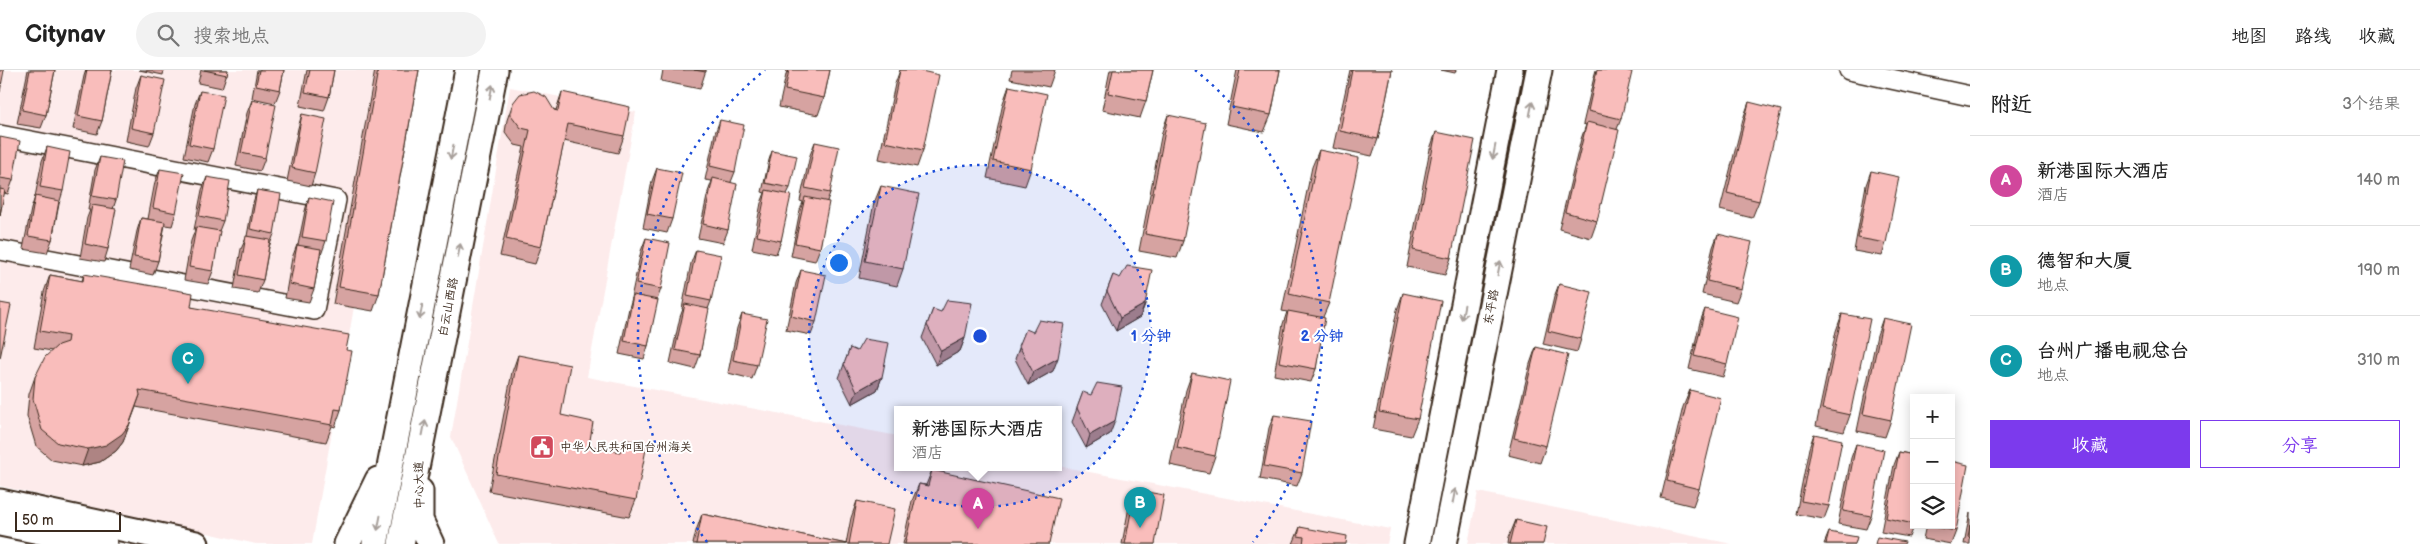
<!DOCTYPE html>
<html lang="zh">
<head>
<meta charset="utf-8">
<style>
  :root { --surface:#fff; --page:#f2f2f2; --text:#222; --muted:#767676; --line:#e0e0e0; --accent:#7c3aed }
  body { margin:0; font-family:"Balsamiq Sans","LXGW WenKai TC",sans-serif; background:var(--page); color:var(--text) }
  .controls { position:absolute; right:15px; bottom:15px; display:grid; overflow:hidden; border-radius:0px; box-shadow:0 2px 12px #0003 }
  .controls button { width:45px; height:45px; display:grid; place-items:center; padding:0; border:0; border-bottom:1px solid var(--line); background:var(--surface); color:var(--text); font:25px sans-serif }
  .scale { position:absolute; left:15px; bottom:12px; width:106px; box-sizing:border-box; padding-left:5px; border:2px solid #3b2a1e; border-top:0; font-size:14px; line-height:18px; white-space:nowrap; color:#3b2a1e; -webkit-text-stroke:4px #fff; paint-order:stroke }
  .you { position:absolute; left:838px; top:192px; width:18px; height:18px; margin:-12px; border:4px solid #fff; border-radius:50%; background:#1a73e8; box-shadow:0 0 0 8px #1a73e833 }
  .badge { display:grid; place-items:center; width:32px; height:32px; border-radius:50%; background:var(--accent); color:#fff; font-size:16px; font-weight:700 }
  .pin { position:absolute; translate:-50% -41px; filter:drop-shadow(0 1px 2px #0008) }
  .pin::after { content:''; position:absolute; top:26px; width:18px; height:15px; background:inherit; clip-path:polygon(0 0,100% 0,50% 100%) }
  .popup { position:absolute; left:894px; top:336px; width:168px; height:65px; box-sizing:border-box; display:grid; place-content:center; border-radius:0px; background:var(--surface); filter:drop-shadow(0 1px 4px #0005); font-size:16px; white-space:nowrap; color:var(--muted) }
  .popup b { font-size:19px; color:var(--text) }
  .popup::after { content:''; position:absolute; left:50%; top:100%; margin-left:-10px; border:10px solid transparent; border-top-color:var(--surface) }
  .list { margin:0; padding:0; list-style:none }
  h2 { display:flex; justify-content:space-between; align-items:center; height:65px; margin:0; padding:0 20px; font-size:21px }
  h2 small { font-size:16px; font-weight:400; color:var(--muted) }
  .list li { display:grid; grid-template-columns:32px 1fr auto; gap:15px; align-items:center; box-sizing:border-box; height:90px; padding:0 20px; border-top:1px solid var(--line) }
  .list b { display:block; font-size:19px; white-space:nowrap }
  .list p { margin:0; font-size:16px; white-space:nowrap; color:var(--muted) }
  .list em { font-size:16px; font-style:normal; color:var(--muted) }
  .actions { display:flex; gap:10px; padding:15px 20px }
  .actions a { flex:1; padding:11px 0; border:1px solid var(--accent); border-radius:0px; text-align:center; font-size:18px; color:var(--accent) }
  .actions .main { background:var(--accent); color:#fff }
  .icon { flex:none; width:28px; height:28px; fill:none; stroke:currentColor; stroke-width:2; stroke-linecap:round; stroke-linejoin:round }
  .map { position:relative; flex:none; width:1970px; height:474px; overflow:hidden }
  header { display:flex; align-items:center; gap:30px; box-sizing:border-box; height:70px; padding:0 25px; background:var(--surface); border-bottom:1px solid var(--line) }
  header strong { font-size:24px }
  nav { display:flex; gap:28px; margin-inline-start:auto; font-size:18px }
  .search { width:350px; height:45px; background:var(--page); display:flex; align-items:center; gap:12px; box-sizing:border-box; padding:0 18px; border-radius:28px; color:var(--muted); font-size:19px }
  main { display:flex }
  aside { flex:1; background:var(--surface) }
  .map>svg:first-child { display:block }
  .built { fill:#fdebeb }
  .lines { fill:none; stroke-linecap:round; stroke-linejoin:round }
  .minor-casing { stroke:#3b2a1e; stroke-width:22 }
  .major-casing { stroke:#3b2a1e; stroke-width:29 }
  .minor { stroke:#fff; stroke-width:19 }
  .major { stroke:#fff; stroke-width:25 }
  .wall { fill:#d6a3a1; stroke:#3b2a1e }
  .shaded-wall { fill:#ae8483; stroke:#3b2a1e }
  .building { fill:#f9bdbb; stroke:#3b2a1e }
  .oneway { stroke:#a79f9a }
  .ring { fill:none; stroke:#1d4ed8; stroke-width:2.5; stroke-dasharray:2.5 5 }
  .labels { text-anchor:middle; stroke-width:4; stroke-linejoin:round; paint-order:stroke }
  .street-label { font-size:12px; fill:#3b2a1e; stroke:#fff }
  .poi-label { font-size:12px; fill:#3b2a1e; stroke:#fff; text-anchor:start }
  .centre { fill:#1d4ed8; stroke:#fff; stroke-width:2.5 }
  .ring-label { font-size:15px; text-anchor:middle; font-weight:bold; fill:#1d4ed8; stroke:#fff; stroke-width:4; stroke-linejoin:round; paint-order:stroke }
</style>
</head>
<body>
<header>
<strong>Citynav</strong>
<div class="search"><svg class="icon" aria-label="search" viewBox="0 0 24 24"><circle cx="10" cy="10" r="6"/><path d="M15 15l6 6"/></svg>搜索地点</div>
<nav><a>地图</a><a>路线</a><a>收藏</a></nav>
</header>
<main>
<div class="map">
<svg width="1970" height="474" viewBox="0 0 1970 474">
  <rect width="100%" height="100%" fill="#fff"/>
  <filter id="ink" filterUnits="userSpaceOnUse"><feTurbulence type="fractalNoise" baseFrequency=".02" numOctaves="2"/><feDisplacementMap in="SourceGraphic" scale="10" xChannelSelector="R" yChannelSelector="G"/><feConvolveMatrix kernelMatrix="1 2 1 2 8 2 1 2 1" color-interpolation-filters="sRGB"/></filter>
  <g filter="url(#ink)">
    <path class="built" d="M 0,0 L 396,0 L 312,474 L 256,474 L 0,416 Z
      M 510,17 L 636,42 L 587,307 L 898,366 L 898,398 L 1058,398 L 1058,396 L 1390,459 L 1387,474 L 499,474 L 451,367 Z
      M 1478,422 L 1732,474 L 1468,474 Z"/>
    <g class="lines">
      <defs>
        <path id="minor" d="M 1849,0 L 1970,26
          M 0,65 L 336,130 L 314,240 L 0,180"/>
        <path id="major" d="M 420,421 L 420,450 L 431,474
          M 0,432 L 196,474
          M 0,453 L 104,474
          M 347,474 L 378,410
          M 375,474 L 468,0
          M 401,474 L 495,0
          M 1417,474 L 1510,0
          M 1444,474 L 1539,0"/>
      </defs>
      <use href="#minor" class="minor-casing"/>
      <use href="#major" class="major-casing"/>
      <use href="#minor" class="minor"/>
      <use href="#major" class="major"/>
    </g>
    <path class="wall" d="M 28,0 L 55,0 L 46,45 L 41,58 L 17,54 Z
      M 86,0 L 112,0 L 102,51 L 97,64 L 73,59 L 84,6 Z
      M 139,0 L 164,0 L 163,5 Z
      M 201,0 L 228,0 L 222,18 L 198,13 Z
      M 257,0 L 284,0 L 280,20 L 275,33 L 252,28 Z
      M 307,0 L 334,0 L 329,27 L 324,41 L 300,36 Z
      M 375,0 L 419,0 L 379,224 L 373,241 L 333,234 Z
      M 663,0 L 706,0 L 700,19 L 661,11 Z
      M 787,0 L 830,0 L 824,28 L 818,45 L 779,37 Z
      M 900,0 L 917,0 L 923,80 L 917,97 L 879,89 L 895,14 Z
      M 1012,0 L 1055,0 L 1049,17 L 1010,9 Z
      M 1110,0 L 1153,0 L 1146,31 L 1140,48 L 1102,40 Z
      M 1237,0 L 1280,0 L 1271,45 L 1264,62 L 1226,54 Z
      M 1350,0 L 1392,0 L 1378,69 L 1372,86 L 1333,78 Z
      M 1441,0 L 1456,0 L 1455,3 Z
      M 1596,0 L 1625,0 L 1621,49 L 1617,59 L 1597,151 L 1591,168 L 1559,159 L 1581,69 L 1586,55 L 1583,54 L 1594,7 Z
      M 141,5 L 154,63 L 149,76 L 126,71 L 136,18 Z
      M 1009,16 L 1031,99 L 1025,116 L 987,108 L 1003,33 Z
      M 200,21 L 213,79 L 208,92 L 184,87 L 195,34 Z
      M 562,22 L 624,66 L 618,83 L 564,71 L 541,177 L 535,194 L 500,186 L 524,77 L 515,75 L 505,62 L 507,50 L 513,33 L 556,40 Z
      M 252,30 L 265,88 L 260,101 L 236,96 L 247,43 Z
      M 1749,32 L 1759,131 L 1752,148 L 1720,140 L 1743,49 Z
      M 302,44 L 315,103 L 311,116 L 287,111 L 298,58 Z
      M 1168,45 L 1183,171 L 1177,188 L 1139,181 L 1162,62 Z
      M 720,50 L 735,102 L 731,112 L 728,160 L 723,173 L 698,168 L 708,122 L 712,111 L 705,110 L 715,63 Z
      M 1436,62 L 1451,188 L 1445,205 L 1407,197 L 1430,79 Z
      M 0,67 L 13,110 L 8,124 L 4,123 L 0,145 Z
      M 815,72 L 830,123 L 827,131 L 820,178 L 815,191 L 791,186 L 800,140 L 803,132 L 800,131 L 810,85 Z
      M 47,77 L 63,121 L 59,134 L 52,170 L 47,183 L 23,179 L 31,139 L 35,127 L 42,91 Z
      M 1319,80 L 1329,233 L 1323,247 L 1316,299 L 1311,312 L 1274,305 L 1283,254 L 1287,242 L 1282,241 L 1312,97 Z
      M 772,81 L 790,118 L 787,124 L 781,171 L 776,184 L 752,179 L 761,133 L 765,123 L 762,122 L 769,90 Z
      M 100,87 L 116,130 L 113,139 L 108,179 L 104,192 L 80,188 L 87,148 L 90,140 L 88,140 L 95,100 Z
      M 657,98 L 672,149 L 667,163 L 643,158 L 652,111 Z
      M 160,99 L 176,143 L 172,156 L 165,155 L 158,191 L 153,205 L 129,200 L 137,161 L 141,148 L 148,149 L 155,112 Z
      M 1871,101 L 1886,173 L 1882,186 L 1854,181 L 1866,115 Z
      M 207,107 L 223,151 L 219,161 L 213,201 L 208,214 L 184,210 L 191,171 L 195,160 L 194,160 L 202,120 Z
      M 881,116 L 903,199 L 897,216 L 859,208 L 874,133 Z
      M 257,120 L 274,164 L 269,177 L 263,210 L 258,223 L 234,219 L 241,179 L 247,166 L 253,133 Z
      M 309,127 L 326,171 L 321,185 L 320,185 L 314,219 L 309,232 L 285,228 L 292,188 L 297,175 L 298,175 L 305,141 Z
      M 1718,164 L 1741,219 L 1736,232 L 1702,224 L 1713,177 Z
      M 646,168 L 661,219 L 657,230 L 648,276 L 644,289 L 619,284 L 629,238 L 632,228 L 631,228 L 641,181 Z
      M 696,180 L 711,231 L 708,239 L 700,285 L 695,299 L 670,293 L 680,247 L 683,239 L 682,239 L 691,193 Z
      M 801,200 L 816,252 L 811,265 L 786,260 L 796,213 Z
      M 84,204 L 191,237 L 346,280 L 341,340 L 335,357 L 332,356 L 326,372 L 136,337 L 123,372 L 116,381 L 100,392 L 82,396 L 52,390 L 36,376 L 27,346 L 29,324 L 35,307 L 52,281 L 34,278 L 44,222 L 50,205 L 82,211 Z
      M 1113,205 L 1145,234 L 1140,247 L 1116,261 L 1102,234 Z
      M 1559,214 L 1581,269 L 1577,282 L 1543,274 L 1554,227 Z
      M 1403,223 L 1418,349 L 1411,366 L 1373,359 L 1397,240 Z
      M 933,239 L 965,268 L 960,281 L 936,295 L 922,268 Z
      M 1705,239 L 1727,294 L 1723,307 L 1689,299 L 1700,252 Z
      M 742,244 L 757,295 L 752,309 L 728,303 L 737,258 Z
      M 1842,244 L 1850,345 L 1844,362 L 1816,356 L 1836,261 Z
      M 1883,248 L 1891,350 L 1885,367 L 1857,361 L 1877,265 Z
      M 1026,259 L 1053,301 L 1028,315 L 1015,289 Z
      M 1536,277 L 1546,376 L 1540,393 L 1508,385 L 1530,294 Z
      M 850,278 L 882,307 L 877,320 L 852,334 L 839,308 Z
      M 518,285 L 561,345 L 589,376 L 618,382 L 623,369 L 636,430 L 629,447 L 489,421 L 512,302 Z
      M 1192,303 L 1215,386 L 1209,403 L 1170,395 L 1186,320 Z
      M 1690,320 L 1699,419 L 1693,436 L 1661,428 L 1683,337 Z
      M 1083,322 L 1110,364 L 1086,378 L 1072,352 Z
      M 1274,345 L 1302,403 L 1297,416 L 1260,409 L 1269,358 Z
      M 1814,364 L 1829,436 L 1824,449 L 1796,444 L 1809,378 Z
      M 1856,374 L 1871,446 L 1866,459 L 1838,454 L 1851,388 Z
      M 1899,382 L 1914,385 L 1914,454 L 1909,467 L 1881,462 L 1894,395 Z
      M 932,400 L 1049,474 L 903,474 L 912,431 L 919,414 L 926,415 Z
      M 1135,420 L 1155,474 L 1122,474 L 1129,437 Z
      M 857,431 L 887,474 L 693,474 L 696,461 L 702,444 L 846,474 L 851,448 Z
      M 1970,443 L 1970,474 L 1964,474 Z
      M 1516,450 L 1543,474 L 1508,474 L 1509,467 Z
      M 1926,455 L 1951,455 L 1956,461 L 1951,474 L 1923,469 Z
      M 1300,457 L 1346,474 L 1293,474 Z
      M 1829,462 L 1855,474 L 1824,474 Z"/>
    <path class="shaded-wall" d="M 1145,234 L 1140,247 L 1116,261 L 1120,248 Z
      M 965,268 L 960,281 L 936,295 L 941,281 Z
      M 1058,288 L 1053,301 L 1028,315 L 1033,302 Z
      M 882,307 L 877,320 L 852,334 L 857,321 Z
      M 140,325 L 123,372 L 116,381 L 100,392 L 82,396 L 88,379 Z
      M 1115,351 L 1110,364 L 1086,378 L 1090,365 Z"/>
    <path class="building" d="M 0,0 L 4,0 L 0,22 Z
      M 30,0 L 55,0 L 46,45 L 22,40 Z
      M 87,0 L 112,0 L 102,51 L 78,46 Z
      M 204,0 L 228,0 L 227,5 Z
      M 259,0 L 284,0 L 280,20 L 256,15 Z
      M 310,0 L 334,0 L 329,27 L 305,22 Z
      M 378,0 L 419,0 L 379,224 L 339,217 Z
      M 694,0 L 706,0 L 706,2 Z
      M 789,0 L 830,0 L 824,28 L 785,20 Z
      M 900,0 L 917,0 L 939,5 L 923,80 L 885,72 Z
      M 1113,0 L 1153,0 L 1146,31 L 1108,23 Z
      M 1240,0 L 1280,0 L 1271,45 L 1232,37 Z
      M 1352,0 L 1392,0 L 1378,69 L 1340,61 Z
      M 1597,0 L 1625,0 L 1632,2 L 1621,49 L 1588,41 Z
      M 141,5 L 165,10 L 154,63 L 131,58 Z
      M 1009,16 L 1047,24 L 1031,99 L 993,91 Z
      M 200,21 L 224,25 L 213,79 L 189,74 Z
      M 534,21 L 546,27 L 554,40 L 558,41 L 562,22 L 630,37 L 624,66 L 568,54 L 541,177 L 506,169 L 530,60 L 521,58 L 511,45 L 513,33 L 520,24 Z
      M 252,30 L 276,35 L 265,88 L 241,83 Z
      M 1749,32 L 1781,40 L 1759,131 L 1727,123 Z
      M 302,44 L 326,49 L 315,103 L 292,98 Z
      M 1168,45 L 1206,53 L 1183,171 L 1145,164 Z
      M 720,50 L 744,55 L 735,102 L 710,96 Z
      M 1587,52 L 1619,60 L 1597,151 L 1565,142 Z
      M 1436,62 L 1475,70 L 1451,188 L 1413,180 Z
      M 0,67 L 20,71 L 13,110 L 0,108 Z
      M 815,72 L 839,77 L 830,123 L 805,118 Z
      M 47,77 L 70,82 L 63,121 L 40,117 Z
      M 1319,80 L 1359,88 L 1329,233 L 1289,224 Z
      M 772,81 L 797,86 L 790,118 L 765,113 Z
      M 100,87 L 123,91 L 116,130 L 92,126 Z
      M 657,98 L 682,103 L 672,149 L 647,144 Z
      M 160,99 L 184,103 L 176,143 L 153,138 Z
      M 1871,101 L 1899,107 L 1886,173 L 1858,168 Z
      M 207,107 L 230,111 L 223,151 L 199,146 Z
      M 713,108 L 737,114 L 728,160 L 703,154 Z
      M 881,116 L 919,124 L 903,199 L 865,191 Z
      M 0,119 L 5,120 L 0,145 Z
      M 257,120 L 281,124 L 274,164 L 250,159 Z
      M 766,120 L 791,125 L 781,171 L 757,166 Z
      M 35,126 L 59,131 L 52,170 L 28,166 Z
      M 309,127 L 333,132 L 326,171 L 302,167 Z
      M 805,127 L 829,132 L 820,178 L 795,173 Z
      M 92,135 L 116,139 L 108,179 L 85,174 Z
      M 141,148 L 165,152 L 158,191 L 134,187 Z
      M 196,157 L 220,161 L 213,201 L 189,197 Z
      M 1718,164 L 1752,172 L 1741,219 L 1707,211 Z
      M 246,166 L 270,170 L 263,210 L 239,205 Z
      M 646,168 L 670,173 L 661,219 L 636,214 Z
      M 297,175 L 321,179 L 314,219 L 290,214 Z
      M 696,180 L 721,185 L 711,231 L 687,226 Z
      M 1127,196 L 1152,200 L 1145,234 L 1120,248 L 1107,221 L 1113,205 L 1120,208 Z
      M 801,200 L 826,205 L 816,252 L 791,246 Z
      M 84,204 L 193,223 L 191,237 L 349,265 L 346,280 L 352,281 L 341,340 L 335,339 L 332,355 L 139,320 L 140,325 L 129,355 L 122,364 L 106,375 L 88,379 L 58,373 L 42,360 L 33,329 L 35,307 L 45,287 L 58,275 L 67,272 L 68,266 L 40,261 L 50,205 L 83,211 Z
      M 1559,214 L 1592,222 L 1581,269 L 1548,261 Z
      M 1403,223 L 1441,231 L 1418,349 L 1379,342 Z
      M 633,225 L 658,230 L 648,276 L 624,271 Z
      M 947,230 L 972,233 L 965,268 L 941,281 L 927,255 L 933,239 L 941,242 Z
      M 0,233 L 11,235 L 0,288 Z
      M 685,234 L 709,239 L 700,285 L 675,280 Z
      M 1705,239 L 1738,247 L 1727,294 L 1694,286 Z
      M 1288,241 L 1325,248 L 1316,299 L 1279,292 Z
      M 742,244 L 767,249 L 757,295 L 733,290 Z
      M 1842,244 L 1870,249 L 1850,345 L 1822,339 Z
      M 1883,248 L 1911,254 L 1891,350 L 1863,344 Z
      M 1039,250 L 1064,254 L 1058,288 L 1033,302 L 1019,276 L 1026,259 L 1033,262 Z
      M 864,269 L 889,273 L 882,307 L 857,321 L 844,294 L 850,278 L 857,281 Z
      M 1536,277 L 1568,285 L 1546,376 L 1514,368 Z
      M 518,285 L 570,295 L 561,345 L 593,352 L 589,376 L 620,382 L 623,369 L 647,374 L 636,430 L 496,404 Z
      M 1192,303 L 1230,311 L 1215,386 L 1177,378 Z
      M 1097,313 L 1122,317 L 1115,351 L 1090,365 L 1077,338 L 1083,322 L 1091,325 Z
      M 1690,320 L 1721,328 L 1699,419 L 1667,411 Z
      M 1274,345 L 1311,351 L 1302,403 L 1264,396 Z
      M 1814,364 L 1842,370 L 1829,436 L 1801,431 Z
      M 1856,374 L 1884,380 L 1871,446 L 1843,441 Z
      M 1899,382 L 1914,385 L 1914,454 L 1886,448 Z
      M 1951,391 L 1968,395 L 1956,461 L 1928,456 L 1951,455 Z
      M 932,400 L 1059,428 L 1049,474 L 905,474 L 919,414 L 928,416 Z
      M 1135,420 L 1164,425 L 1155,474 L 1125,474 Z
      M 857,431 L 895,439 L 887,474 L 849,474 Z
      M 702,444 L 847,474 L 696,474 Z
      M 1516,450 L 1547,457 L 1543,474 L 1510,474 Z
      M 1970,455 L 1970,468 L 1968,467 Z
      M 1300,457 L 1347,466 L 1346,474 L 1303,474 L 1304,467 L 1298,466 Z
      M 1829,462 L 1857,467 L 1855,474 L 1826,474 Z
      M 1877,467 L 1905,472 L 1904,474 L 1875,474 Z"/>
    <defs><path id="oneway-shaft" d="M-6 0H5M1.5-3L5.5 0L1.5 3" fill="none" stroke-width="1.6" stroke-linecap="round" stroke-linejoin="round" transform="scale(1.25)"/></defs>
    <g class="oneway">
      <use href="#oneway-shaft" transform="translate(491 22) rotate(-79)"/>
      <use href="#oneway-shaft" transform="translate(1531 39) rotate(-79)"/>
      <use href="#oneway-shaft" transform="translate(452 82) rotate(101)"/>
      <use href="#oneway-shaft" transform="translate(1494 82) rotate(101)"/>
      <use href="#oneway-shaft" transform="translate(459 181) rotate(-79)"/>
      <use href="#oneway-shaft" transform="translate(1499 198) rotate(-79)"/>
      <use href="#oneway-shaft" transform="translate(421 242) rotate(101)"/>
      <use href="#oneway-shaft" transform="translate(1463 242) rotate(101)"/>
      <use href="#oneway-shaft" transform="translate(424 358) rotate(-79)"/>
      <use href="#oneway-shaft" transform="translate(1454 426) rotate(-79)"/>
      <use href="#oneway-shaft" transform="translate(379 453) rotate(101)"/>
    </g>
  </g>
  <circle cx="980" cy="266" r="171" fill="#1d4ed8" fill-opacity=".12"/>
  <g class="ring">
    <circle cx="980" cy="266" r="171"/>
    <path d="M707 472A342 342 0 0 1 765 0M1195 0A342 342 0 0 1 1253 472"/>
  </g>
  <defs>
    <symbol id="civic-square" viewBox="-11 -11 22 22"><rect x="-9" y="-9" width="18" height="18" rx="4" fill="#d1495b" stroke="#fff"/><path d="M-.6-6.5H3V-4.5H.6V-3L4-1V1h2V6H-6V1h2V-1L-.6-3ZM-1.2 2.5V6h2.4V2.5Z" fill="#fff"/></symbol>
  </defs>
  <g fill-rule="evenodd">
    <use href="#civic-square" x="528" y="363" width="28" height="28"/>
  </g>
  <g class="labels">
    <g class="street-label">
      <text transform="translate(448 237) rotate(-79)" y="4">白云山西路</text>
      <text transform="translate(1491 237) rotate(-79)" y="4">东平路</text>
      <text transform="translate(419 415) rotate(-91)" y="4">中心大道</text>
    </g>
    <g class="poi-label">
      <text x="560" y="381">中华人民共和国台州海关</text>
    </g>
  </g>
  <circle cx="980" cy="266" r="8" class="centre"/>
  <g class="ring-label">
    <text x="1151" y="271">1 分钟</text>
    <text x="1322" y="271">2 分钟</text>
  </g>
</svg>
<div class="controls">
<button>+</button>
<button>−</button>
<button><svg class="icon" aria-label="layers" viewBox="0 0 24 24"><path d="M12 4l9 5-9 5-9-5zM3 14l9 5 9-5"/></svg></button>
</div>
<div class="scale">50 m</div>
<div class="you"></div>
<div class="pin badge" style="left:978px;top:459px;background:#d1479c">A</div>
<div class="popup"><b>新港国际大酒店</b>酒店</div>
<div class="pin badge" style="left:1140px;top:458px;background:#0f9aa8">B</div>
<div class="pin badge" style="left:188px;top:314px;background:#0f9aa8">C</div>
</div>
<aside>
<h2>附近<small>3个结果</small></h2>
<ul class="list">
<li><span class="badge" style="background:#d1479c">A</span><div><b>新港国际大酒店</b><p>酒店</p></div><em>140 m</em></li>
<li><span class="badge" style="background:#0f9aa8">B</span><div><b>德智和大厦</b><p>地点</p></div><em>190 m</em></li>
<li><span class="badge" style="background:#0f9aa8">C</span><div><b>台州广播电视总台</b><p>地点</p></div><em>310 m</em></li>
</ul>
<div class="actions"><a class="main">收藏</a><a>分享</a></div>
</aside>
</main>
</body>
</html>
